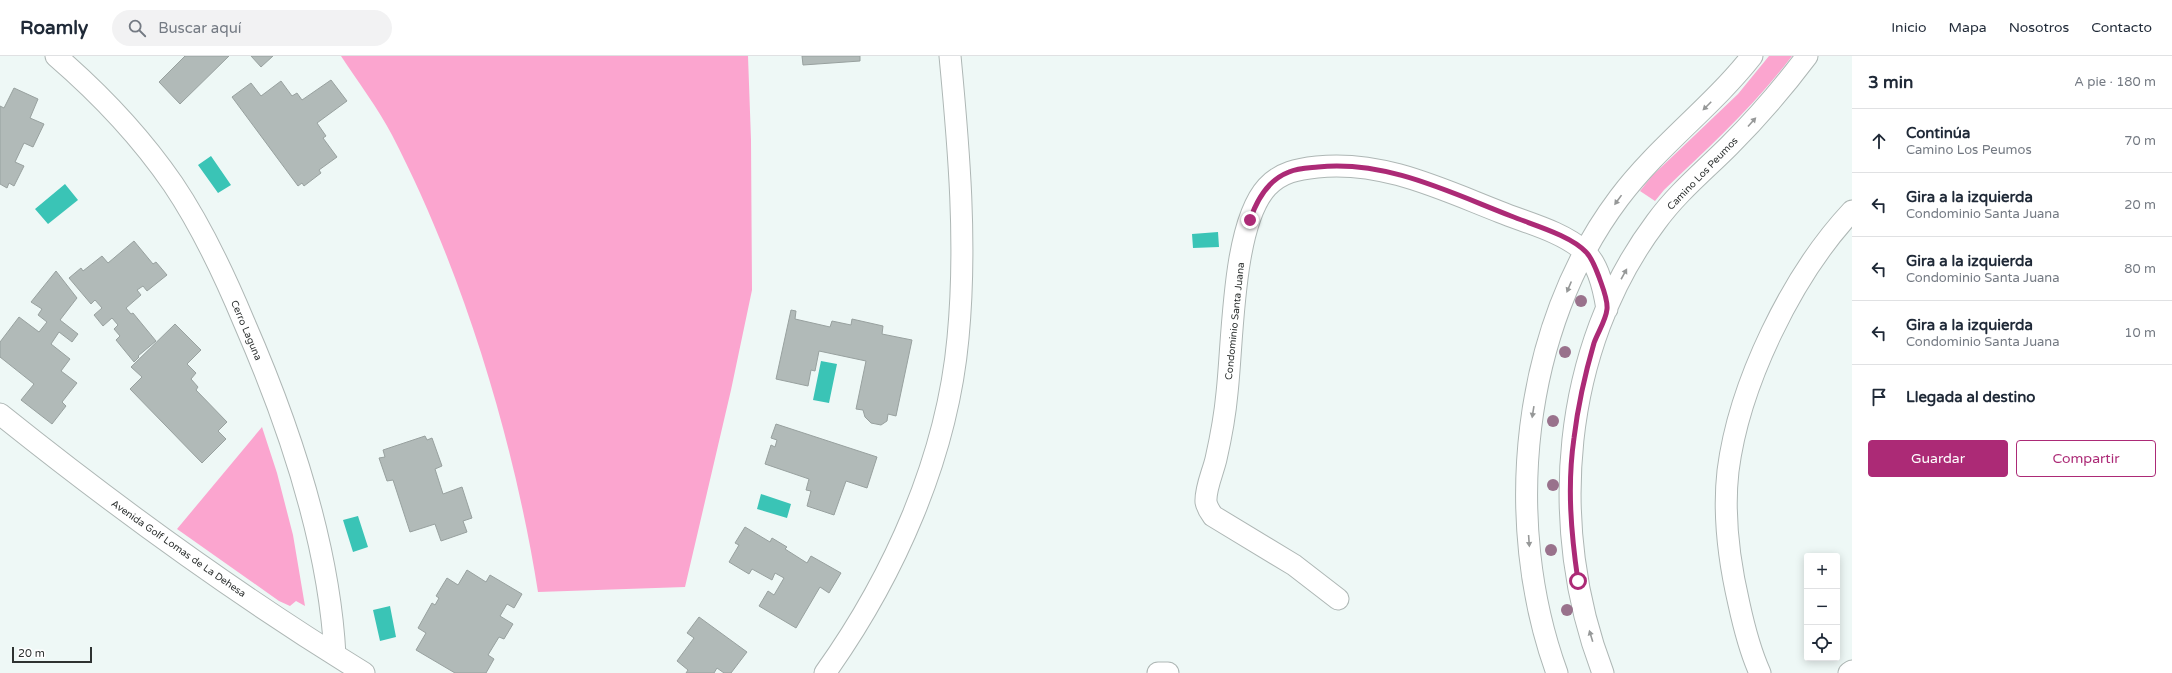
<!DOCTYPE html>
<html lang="es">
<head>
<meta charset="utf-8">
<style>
  :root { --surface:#fff; --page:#f2f2f3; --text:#1f2937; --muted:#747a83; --line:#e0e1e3; --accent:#ac2a76 }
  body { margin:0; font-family:"Varela Round",sans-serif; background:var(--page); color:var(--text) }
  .controls { position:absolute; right:12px; bottom:12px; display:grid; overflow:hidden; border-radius:4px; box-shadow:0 2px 10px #0003 }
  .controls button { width:36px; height:36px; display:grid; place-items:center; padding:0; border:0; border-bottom:1px solid var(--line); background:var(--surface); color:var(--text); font:20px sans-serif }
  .scale { position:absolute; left:12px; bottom:10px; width:80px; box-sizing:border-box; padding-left:4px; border:2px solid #2e3231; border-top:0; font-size:11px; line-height:14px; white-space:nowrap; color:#2e3231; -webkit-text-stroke:3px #fff; paint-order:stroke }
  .stop { position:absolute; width:12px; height:12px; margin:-9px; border:3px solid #ac2a76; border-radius:50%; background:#fff }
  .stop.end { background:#ac2a76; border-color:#fff; box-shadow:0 1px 4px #0008 }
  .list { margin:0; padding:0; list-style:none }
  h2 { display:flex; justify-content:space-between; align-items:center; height:52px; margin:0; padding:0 16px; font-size:17px }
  h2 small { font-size:13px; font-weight:400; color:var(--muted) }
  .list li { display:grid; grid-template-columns:26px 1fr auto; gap:12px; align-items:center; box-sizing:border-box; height:64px; padding:0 16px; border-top:1px solid var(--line) }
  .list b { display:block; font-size:15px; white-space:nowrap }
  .list p { margin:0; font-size:13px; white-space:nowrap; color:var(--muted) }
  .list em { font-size:13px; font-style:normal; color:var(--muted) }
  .actions { display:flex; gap:8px; padding:12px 16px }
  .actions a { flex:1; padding:9px 0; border:1px solid var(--accent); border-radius:4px; text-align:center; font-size:14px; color:var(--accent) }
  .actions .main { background:var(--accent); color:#fff }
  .icon { flex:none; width:22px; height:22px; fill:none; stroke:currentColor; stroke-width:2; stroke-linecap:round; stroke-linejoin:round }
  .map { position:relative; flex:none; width:1852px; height:617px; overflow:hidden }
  header { display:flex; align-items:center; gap:24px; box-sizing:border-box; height:56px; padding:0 20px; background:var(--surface); border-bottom:1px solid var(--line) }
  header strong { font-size:19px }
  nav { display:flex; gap:22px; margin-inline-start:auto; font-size:14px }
  .search { width:280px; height:36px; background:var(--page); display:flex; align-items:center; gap:10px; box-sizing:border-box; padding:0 14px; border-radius:22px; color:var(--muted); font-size:15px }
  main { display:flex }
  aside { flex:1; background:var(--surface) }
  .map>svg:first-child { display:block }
  .green { fill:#fba5cf }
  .water { fill:#3ac4b6 }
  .building { fill:#b1bab8; stroke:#98a19f }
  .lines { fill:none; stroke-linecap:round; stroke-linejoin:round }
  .minor-casing { stroke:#aeb7b5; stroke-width:23 }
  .minor { stroke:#fff; stroke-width:21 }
  .tree { fill:#99728c }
  .oneway { fill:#969898 }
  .route { stroke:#ac2a76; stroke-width:5 }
  .labels { text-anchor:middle; stroke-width:3; stroke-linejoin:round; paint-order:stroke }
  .street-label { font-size:10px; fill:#2e3231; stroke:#fff }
</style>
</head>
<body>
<header>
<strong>Roamly</strong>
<div class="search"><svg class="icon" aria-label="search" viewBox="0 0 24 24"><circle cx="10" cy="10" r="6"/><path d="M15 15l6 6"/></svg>Buscar aquí</div>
<nav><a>Inicio</a><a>Mapa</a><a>Nosotros</a><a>Contacto</a></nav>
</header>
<main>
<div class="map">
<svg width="1852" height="617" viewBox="0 0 1852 617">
  <rect width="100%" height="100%" fill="#eef8f6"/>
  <path class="green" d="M 341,0 L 748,0 L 751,84 L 752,234 L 731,334 L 685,531 L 538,536 C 514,384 463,216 392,79 C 378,52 358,26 341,0 Z
    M 1769,0 L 1792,0 C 1754,50 1709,91 1664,134 L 1655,145 L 1640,135 L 1652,120 L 1738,38 Z
    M 262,371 L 277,417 L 293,479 L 305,550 L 296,545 L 290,550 L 279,545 L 177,473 Z"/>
  <path class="water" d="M 211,100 L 231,129 L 218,137 L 198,109 Z
    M 65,128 L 78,144 L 48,168 L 35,153 Z
    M 1218,176 L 1219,191 L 1193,192 L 1192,178 Z
    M 821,305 L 837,308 L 829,347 L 813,344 Z
    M 761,438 L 791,448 L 787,462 L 757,453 Z
    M 358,460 L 368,491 L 353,496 L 343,464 Z
    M 390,550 L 396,581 L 380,585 L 373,554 Z"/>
  <path class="building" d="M 185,0 L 229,0 L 180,48 L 159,26 Z
    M 251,0 L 273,0 L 261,11 Z
    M 802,0 L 860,0 L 860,5 L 803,9 Z
    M 331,24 L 347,45 L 317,67 L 326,80 L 323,82 L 337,101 L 319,114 L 321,117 L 304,130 L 302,127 L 298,130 L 232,41 L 251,27 L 261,40 L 281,25 L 292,40 L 297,37 L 302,44 Z
    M 14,32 L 38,43 L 30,62 L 44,68 L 33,91 L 24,87 L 15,106 L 24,110 L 14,130 L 9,127 L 7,132 L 0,128 L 0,50 L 4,52 Z
    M 134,185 L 153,208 L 156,206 L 167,219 L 147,235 L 143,230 L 137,234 L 141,239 L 126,252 L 131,258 L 133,257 L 156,285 L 138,300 L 139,301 L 134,306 L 116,284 L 120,280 L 114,273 L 118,269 L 112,262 L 103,270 L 94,259 L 102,252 L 95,244 L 91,248 L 69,222 L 81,212 L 83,215 L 102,200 L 108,207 Z
    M 56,215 L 77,242 L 60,264 L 78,278 L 72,286 L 59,276 L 51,288 L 70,303 L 61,315 L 77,327 L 62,346 L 66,350 L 52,368 L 21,344 L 34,328 L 0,301 L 0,286 L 19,261 L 39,276 L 47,266 L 38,259 L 42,253 L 31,246 Z
    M 791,254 L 796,255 L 795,263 L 830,271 L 832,265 L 851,269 L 852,263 L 883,270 L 882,278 L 912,284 L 896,360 L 888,358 L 887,365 L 881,369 L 871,367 L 865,361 L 863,354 L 856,353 L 866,305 L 819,295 L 815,315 L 811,314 L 808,330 L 776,323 Z
    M 175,268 L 201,294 L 187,308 L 196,317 L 191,323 L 198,331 L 196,334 L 227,366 L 218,375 L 226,383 L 202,407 L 130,333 L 142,321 L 131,311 Z
    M 776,368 L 877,401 L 867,432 L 846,425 L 834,459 L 807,450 L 811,435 L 806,434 L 809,423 L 765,408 L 771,389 L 775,391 L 777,384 L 771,382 Z
    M 425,380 L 427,384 L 432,382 L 442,410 L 435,413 L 443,438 L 462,431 L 472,462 L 463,465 L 467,476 L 441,485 L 435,468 L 410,476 L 393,424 L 387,425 L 379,402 L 385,401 L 383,394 Z
    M 745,471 L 770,486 L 772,482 L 787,491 L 785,493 L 807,507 L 811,500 L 841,517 L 829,537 L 820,531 L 796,572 L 759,550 L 768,535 L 774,539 L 784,522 L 775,517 L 772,524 L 752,513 L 749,518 L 729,506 L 739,489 L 735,487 Z
    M 467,514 L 486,526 L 490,519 L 522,538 L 514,552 L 507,548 L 500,560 L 513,568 L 504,583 L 499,581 L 488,599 L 494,603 L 486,617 L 455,617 L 416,594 L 426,577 L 418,572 L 432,547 L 435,549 L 439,542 L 436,540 L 447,522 L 458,529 Z
    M 699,561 L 747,596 L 731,617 L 724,617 L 717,612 L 714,617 L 686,617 L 688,614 L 677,605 L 694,582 L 687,577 Z"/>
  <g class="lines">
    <defs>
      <path id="minor" d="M 56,0 C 100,38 140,80 173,128 C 202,171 224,218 244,266 C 289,369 329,486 335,599
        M 0,358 C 116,451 237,539 364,617
        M 1338,543 L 1294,509 L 1213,460 C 1210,456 1207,451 1206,446 C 1205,433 1213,416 1216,403 C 1221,381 1225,359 1227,337 C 1233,285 1232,169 1267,131 C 1281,116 1298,113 1317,111 C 1382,104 1441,133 1500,156 C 1527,167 1561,175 1584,195 C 1599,208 1604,234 1607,253
        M 825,617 C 894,520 947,402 958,282 C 967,188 959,94 950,0
        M 1158,617 L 1168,617
        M 1557,617 C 1502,466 1521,272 1619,142 C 1658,90 1712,51 1752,0
        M 1603,617 C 1547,472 1561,292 1656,166 C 1677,137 1704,115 1729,90 C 1757,62 1783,32 1807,0
        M 1760,617 C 1750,595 1744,571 1739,548 C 1729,505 1723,459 1728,415 C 1739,328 1792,219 1852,155
        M 1849,617 L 1852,615"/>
    </defs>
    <use href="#minor" class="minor-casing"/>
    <use href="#minor" class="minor"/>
  </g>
  <g class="tree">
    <circle cx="1581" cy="245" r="6"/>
    <circle cx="1565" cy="296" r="6"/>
    <circle cx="1553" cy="365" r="6"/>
    <circle cx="1553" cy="429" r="6"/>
    <circle cx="1551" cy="494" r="6"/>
    <circle cx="1567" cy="554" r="6"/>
  </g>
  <defs><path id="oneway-solid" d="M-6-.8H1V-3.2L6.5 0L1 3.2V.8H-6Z"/></defs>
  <g class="oneway">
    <use href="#oneway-solid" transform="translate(1707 50) rotate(135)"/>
    <use href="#oneway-solid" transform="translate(1752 66) rotate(-48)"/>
    <use href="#oneway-solid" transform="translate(1618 144) rotate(126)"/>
    <use href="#oneway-solid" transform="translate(1624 218) rotate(-61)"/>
    <use href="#oneway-solid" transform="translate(1569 231) rotate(113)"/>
    <use href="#oneway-solid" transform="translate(1533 356) rotate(99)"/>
    <use href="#oneway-solid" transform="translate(1529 485) rotate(86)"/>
    <use href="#oneway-solid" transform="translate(1591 580) rotate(-107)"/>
  </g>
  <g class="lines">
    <path class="route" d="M 1250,164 C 1257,143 1268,124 1289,116 C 1298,112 1308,112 1318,111 C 1386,104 1449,136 1511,160 C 1533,169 1570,179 1586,196 C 1592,202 1596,213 1599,221 C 1602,230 1608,243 1607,253 C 1606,264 1598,276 1594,287 C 1585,318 1578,349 1574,382 C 1567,430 1571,477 1578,525"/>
  </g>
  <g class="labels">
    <g class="street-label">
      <text transform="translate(1702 117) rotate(-46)" y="4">Camino Los Peumos</text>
      <text transform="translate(1234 265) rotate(-84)" y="4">Condominio Santa Juana</text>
      <text transform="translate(247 274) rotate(67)" y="4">Cerro Laguna</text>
      <text transform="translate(179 492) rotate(35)" y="4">Avenida Golf Lomas de La Dehesa</text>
    </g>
  </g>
</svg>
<div class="controls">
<button>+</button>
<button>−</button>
<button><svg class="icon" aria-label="locate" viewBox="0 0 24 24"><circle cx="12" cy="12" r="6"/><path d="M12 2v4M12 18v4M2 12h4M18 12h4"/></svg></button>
</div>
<div class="scale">20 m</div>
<div class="stop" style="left:1578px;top:525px"></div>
<div class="stop end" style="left:1250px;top:164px"></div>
</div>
<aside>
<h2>3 min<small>A pie · 180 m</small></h2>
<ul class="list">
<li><svg class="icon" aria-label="ahead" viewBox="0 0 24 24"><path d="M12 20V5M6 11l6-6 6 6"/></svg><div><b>Continúa</b><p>Camino Los Peumos</p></div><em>70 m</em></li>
<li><svg class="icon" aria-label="left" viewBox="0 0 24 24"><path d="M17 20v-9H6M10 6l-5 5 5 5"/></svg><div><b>Gira a la izquierda</b><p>Condominio Santa Juana</p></div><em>20 m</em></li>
<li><svg class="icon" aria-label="left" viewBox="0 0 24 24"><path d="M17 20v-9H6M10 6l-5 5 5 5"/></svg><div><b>Gira a la izquierda</b><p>Condominio Santa Juana</p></div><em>80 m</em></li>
<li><svg class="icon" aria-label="left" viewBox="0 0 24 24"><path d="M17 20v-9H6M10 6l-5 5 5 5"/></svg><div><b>Gira a la izquierda</b><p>Condominio Santa Juana</p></div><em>10 m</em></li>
<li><svg class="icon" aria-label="arrive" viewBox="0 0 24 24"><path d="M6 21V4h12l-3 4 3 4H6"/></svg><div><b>Llegada al destino</b></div></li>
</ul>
<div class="actions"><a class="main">Guardar</a><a>Compartir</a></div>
</aside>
</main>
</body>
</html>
